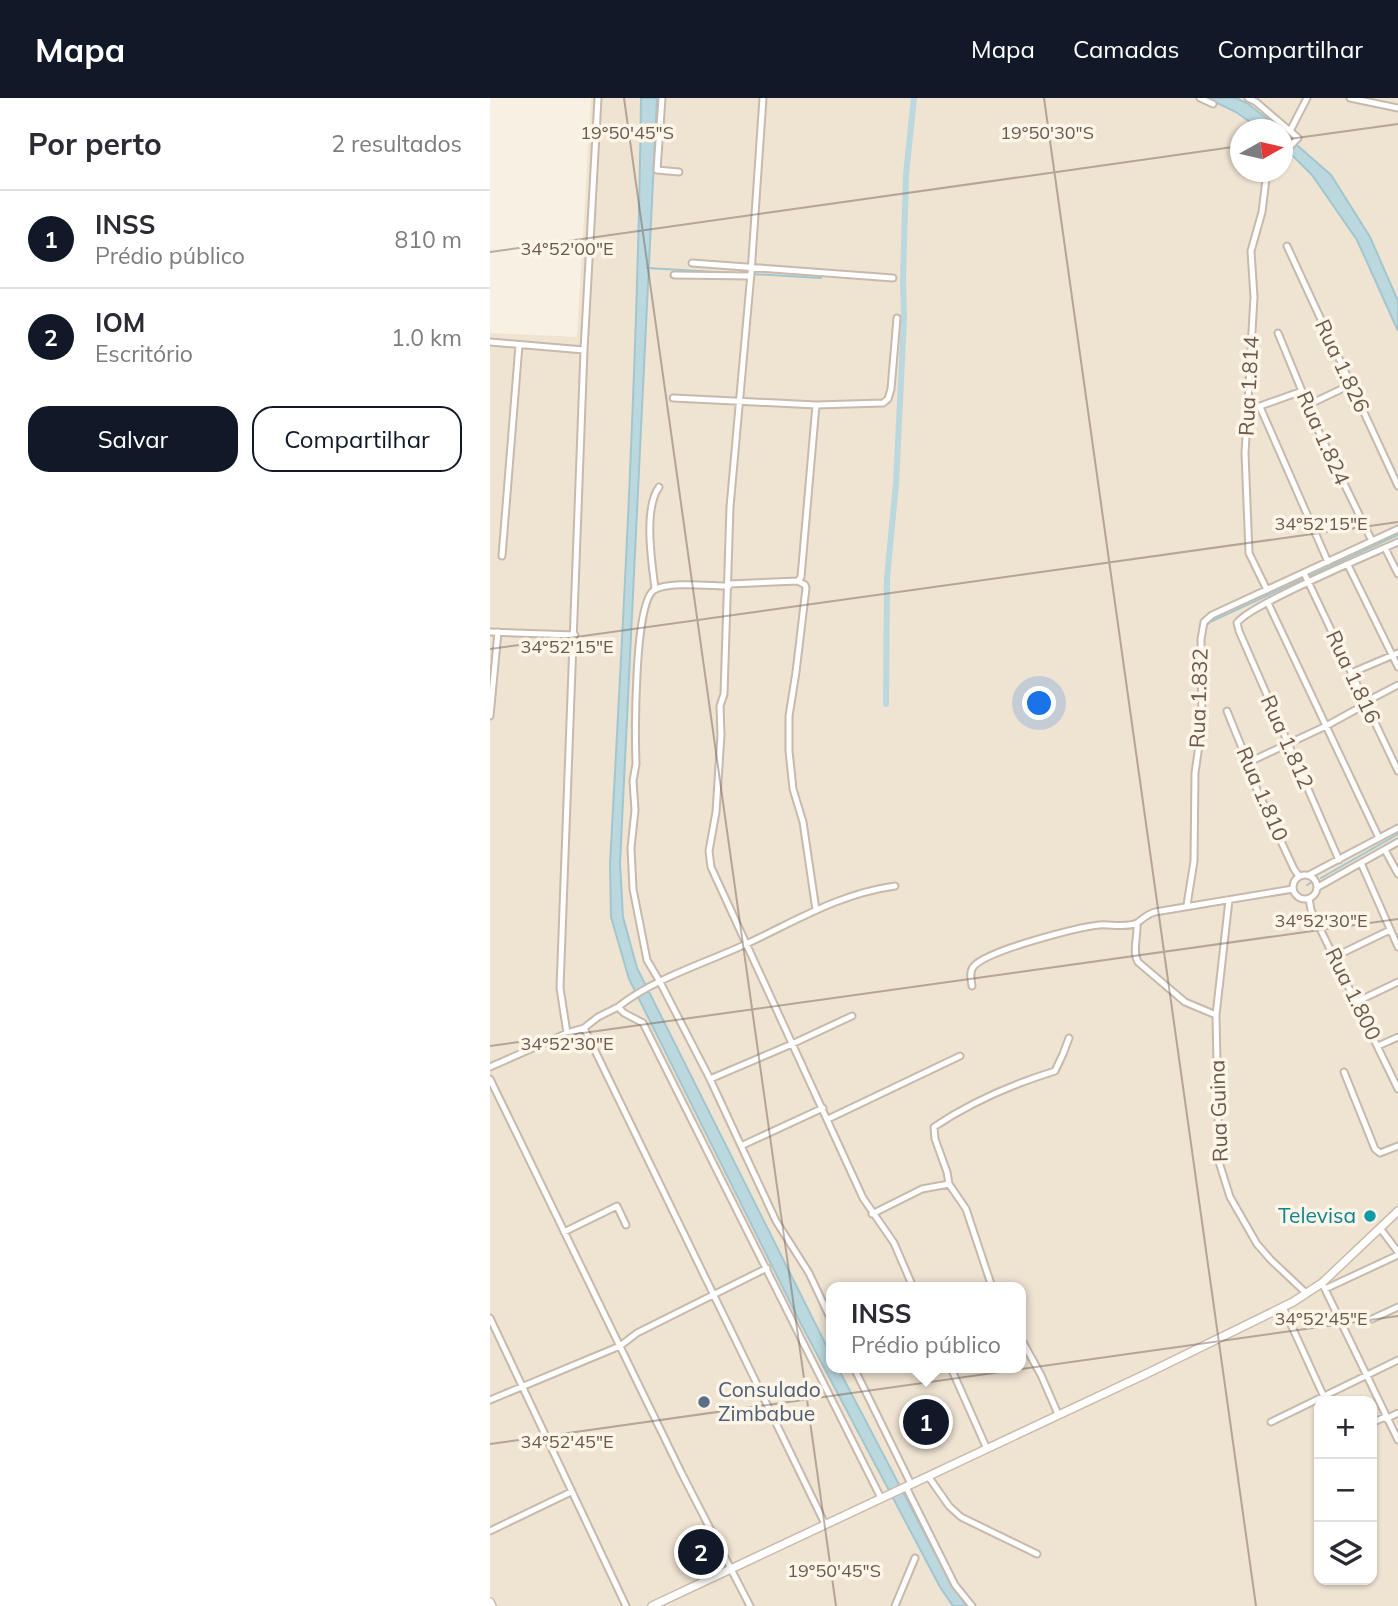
<!DOCTYPE html>
<html lang="pt">
<head>
<meta charset="utf-8">
<style>
  :root { --surface:#fff; --page:#f2f2f3; --text:#2b2b33; --muted:#7c7c81; --line:#e1e1e2; --accent:#111827 }
  body { margin:0; font-family:Mulish,sans-serif; background:var(--page); color:var(--text) }
  .controls { position:absolute; right:21px; bottom:21px; display:grid; overflow:hidden; border-radius:14px; box-shadow:0 2px 5px #0004 }
  .controls button { width:63px; height:63px; display:grid; place-items:center; padding:0; border:0; border-bottom:2px solid var(--line); background:var(--surface); color:var(--text); font:35px sans-serif }
  .compass { position:absolute; left:740px; top:21px; width:63px; height:63px; border-radius:50%; background:var(--surface); box-shadow:0 2px 5px #0004; rotate:82deg }
  .you { position:absolute; left:550px; top:606px; width:24px; height:24px; margin:-18px; border:5px solid #fff; border-radius:50%; background:#1a73e8; box-shadow:0 0 0 10px #1a73e833 }
  .badge { display:grid; place-items:center; width:46px; height:46px; border-radius:50%; background:var(--accent); color:#fff; font-size:23px; font-weight:700 }
  .pin { position:absolute; translate:-50% -50%; border:4px solid #fff; box-shadow:0 2px 7px #0006 }
  .popup { position:absolute; left:336px; top:1184px; width:200px; height:91px; box-sizing:border-box; display:grid; place-content:center; border-radius:14px; background:var(--surface); filter:drop-shadow(0 2px 5px #0005); font-size:23px; white-space:nowrap; color:var(--muted) }
  .popup b { font-size:26px; color:var(--text) }
  .popup::after { content:''; position:absolute; left:50%; top:100%; margin-left:-14px; border:14px solid transparent; border-top-color:var(--surface) }
  .list { margin:0; padding:0; list-style:none }
  h2 { display:flex; justify-content:space-between; align-items:center; height:91px; margin:0; padding:0 28px; font-size:30px }
  h2 small { font-size:23px; font-weight:400; color:var(--muted) }
  .list li { display:grid; grid-template-columns:46px 1fr auto; gap:21px; align-items:center; box-sizing:border-box; height:98px; padding:0 28px; border-top:2px solid var(--line) }
  .list b { display:block; font-size:26px; white-space:nowrap }
  .list p { margin:0; font-size:23px; white-space:nowrap; color:var(--muted) }
  .list em { font-size:23px; font-style:normal; color:var(--muted) }
  .actions { display:flex; gap:14px; padding:21px 28px }
  .actions a { flex:1; padding:16px 0; border:2px solid var(--accent); border-radius:21px; text-align:center; font-size:24px; color:var(--accent) }
  .actions .main { background:var(--accent); color:#fff }
  .icon { flex:none; width:38px; height:38px; fill:none; stroke:currentColor; stroke-width:2; stroke-linecap:round; stroke-linejoin:round }
  .map { position:relative; flex:none; width:908px; height:1508px; overflow:hidden }
  header { display:flex; align-items:center; gap:42px; box-sizing:border-box; height:98px; padding:0 35px; background:var(--accent); color:#fff }
  header strong { font-size:33px }
  nav { display:flex; gap:38px; margin-inline-start:auto; font-size:24px }
  main { display:flex }
  aside { flex:1; background:var(--surface) }
  .map>svg:first-child { display:block }
  .residential { fill:#efe3d2; fill-rule:evenodd }
  .water { fill:#bbd8de; stroke:#a2c6cf; stroke-width:2 }
  .lines { fill:none; stroke-linecap:round; stroke-linejoin:round }
  .stream { stroke:#a2c6cf; stroke-width:2 }
  .canal { stroke:#bbd8de; stroke-width:6 }
  .street-casing { stroke:#c7b9ac; stroke-width:9 }
  .secondary-casing { stroke:#ccbbac; stroke-width:10 }
  .street { stroke:#fff; stroke-width:5 }
  .secondary { stroke:#fff; stroke-width:7 }
  .ticks { fill:none; stroke:#6c594d; stroke-width:2; stroke-opacity:0.45 }
  .culture-dot { fill:#0f9aa8; stroke:#fcf5e8; stroke-width:2.5 }
  .service-dot { fill:#5c6f8a; stroke:#fcf5e8; stroke-width:2.5 }
  .labels { text-anchor:middle; stroke-width:7; stroke-linejoin:round; paint-order:stroke }
  .street-label { font-size:21px; fill:#6c594d; stroke:#fcf5e8 }
  .culture-label { font-size:21px; fill:#0d838f; stroke:#fcf5e8; text-anchor:end }
  .service-label { font-size:21px; fill:#4e5e75; stroke:#fcf5e8; text-anchor:start }
  .ticks-label { font-size:18px; text-anchor:middle; fill:#6c594d; stroke:#fcf5e8; stroke-width:7; stroke-linejoin:round; paint-order:stroke }
</style>
</head>
<body>
<header>
<strong>Mapa</strong>
<nav><a>Mapa</a><a>Camadas</a><a>Compartilhar</a></nav>
</header>
<main>
<aside>
<h2>Por perto<small>2 resultados</small></h2>
<ul class="list">
<li><span class="badge">1</span><div><b>INSS</b><p>Prédio público</p></div><em>810 m</em></li>
<li><span class="badge">2</span><div><b>IOM</b><p>Escritório</p></div><em>1.0 km</em></li>
</ul>
<div class="actions"><a class="main">Salvar</a><a>Compartilhar</a></div>
</aside>
<div class="map">
<svg width="908" height="1508" viewBox="0 0 908 1508">
  <rect width="100%" height="100%" fill="#f8f1e3"/>
  <path class="residential" d="M 101,0 L 151,0 L 150,105 L 141,338 L 120,766 L 121,819 L 139,881 L 308,1218 L 427,1448 L 463,1508 L 0,1508 L 0,235 L 87,239 Z
    M 167,0 L 717,0 L 746,14 L 770,31 L 750,32 L 750,74 L 792,74 L 793,48 L 822,77 L 867,142 L 908,233 L 908,1508 L 476,1508 L 459,1482 L 348,1270 L 530,1270 L 530,1189 L 342,1189 L 341,1257 L 147,870 L 133,819 L 130,765 ZM 829,1303 L 882,1303 L 882,1482 L 829,1482 Z
    M 746,0 L 908,0 L 908,203 L 880,139 L 841,77 L 792,32 L 757,5 Z"/>
  <path class="water" d="M 151,0 L 167,0 L 130,765 L 133,819 L 147,870 L 341,1257 L 342,1270 L 348,1270 L 459,1482 L 476,1508 L 463,1508 L 450,1489 L 310,1224 L 139,881 L 121,819 L 120,766 C 134,511 148,255 151,0 Z
    M 717,0 L 746,0 L 757,5 L 790,31 L 770,31 L 746,14 Z
    M 792,34 L 841,77 L 880,139 L 908,203 L 908,233 L 867,142 L 822,77 L 793,48 Z"/>
  <g class="lines">
    <path class="stream" d="M 157,170 L 331,180
      M 716,528 L 720,524 L 908,437
      M 831,780 L 908,736
      M 817,787 L 822,784"/>
    <path class="canal" d="M 396,606 L 397,480 L 406,386 L 414,221 L 413,181 L 416,76 L 424,0"/>
    <defs>
      <path id="street" d="M 172,0 L 167,72 L 189,74
        M 273,0 L 261,175 L 240,409 L 234,596 L 230,608 L 231,637 L 226,714 L 219,753 L 221,769 L 373,1100 L 404,1145 L 423,1189
        M 710,0 L 723,6
        M 758,0 L 766,4 L 808,40 L 793,56
        M 860,0 L 908,10
        M 800,33 L 817,0
        M 776,81 L 772,114 L 761,153 L 764,199 L 755,355 L 759,455 L 777,492
        M 797,148 L 908,388
        M 202,165 L 403,180
        M 184,177 L 261,178
        M 788,235 L 828,332 L 882,443
        M 0,244 L 94,252
        M 183,300 L 326,307 L 393,305 L 398,301 L 401,291 L 407,220
        M 818,307 L 860,287
        M 770,309 L 838,464
        M 759,312 L 812,293
        M 895,450 L 908,476
        M 12,458 L 29,247
        M 858,467 L 908,569
        M 814,475 L 908,673
        M 308,483 L 315,487 L 316,490 L 306,574 L 299,618 L 299,653 L 303,691 L 313,724 L 326,812
        M 239,486 L 308,483 L 311,479 L 326,307
        M 239,488 C 220,488 179,483 164,492 C 144,505 145,639 146,666 L 143,683 L 145,712 L 141,750 L 143,791 L 157,862 L 170,884 L 220,981 L 286,1123 L 319,1175 L 342,1224
        M 165,491 C 162,464 153,412 169,389
        M 778,505 L 889,740
        M 0,534 L 85,537
        M 861,575 L 908,555
        M 881,601 L 908,587
        M 737,613 L 754,655 L 755,666 L 804,771 L 809,778
        M 0,618 L 8,534
        M 755,666 L 836,628 L 876,606
        M 895,752 L 908,776
        M 849,762 L 749,533 L 747,525 C 759,507 881,456 908,444
        M 871,765 L 908,849
        M803 789a12 12 0 1 1 24 0a12 12 0 1 1-24 0Z
        M 819,777 L 908,730
        M 828,789 L 908,744
        M 819,800 L 821,812 L 908,991
        M 739,802 L 726,917 L 729,1064 L 740,1099 L 767,1146 L 781,1162 L 816,1195
        M 697,807 L 704,763 L 705,675 L 712,626 L 711,541 L 714,524 L 722,517 L 908,431
        M 647,825 C 648,838 642,853 648,864 L 695,904 L 726,917
        M 844,859 L 900,832
        M 482,888 C 481,881 479,873 484,868 C 499,852 585,830 609,827 C 619,826 638,830 647,825 C 653,821 657,816 665,814 L 803,791
        M 866,904 L 908,884
        M 128,909 C 165,880 213,866 254,847 C 306,823 348,796 405,788
        M 94,930 L 335,1426
        M 77,935 L 70,890 L 94,252 L 108,0
        M 888,948 L 908,939
        M 0,969 L 77,935 L 94,930 L 108,919 L 128,909 L 134,915 L 153,925 L 391,1400
        M 854,974 L 885,1051 L 890,1055 L 908,1048
        M 0,981 L 192,1376 L 260,1508
        M 220,981 L 302,946 L 362,918
        M 338,1021 L 470,958
        M 253,1047 L 333,1010
        M 382,1116 L 432,1091 L 459,1086
        M 890,1130 L 908,1154
        M 74,1134 L 127,1108 L 136,1127
        M 832,1185 L 908,1342
        M 502,1189 L 476,1111 L 459,1086 L 457,1074 L 445,1041 L 444,1029 C 481,1004 523,986 565,973 L 573,956 L 579,940
        M 835,1191 L 908,1157
        M 793,1209 L 834,1299
        M 0,1220 L 136,1508
        M 882,1221 L 908,1209
        M 530,1239 L 551,1277 L 568,1316
        M 364,1270 L 421,1386
        M 461,1270 L 497,1351
        M 0,1302 L 130,1248 L 147,1235 L 277,1170
        M 896,1321 L 908,1315
        M 781,1324 L 908,1262
        M 882,1325 L 895,1319
        M 438,1378 L 459,1408 L 471,1419 L 547,1456
        M 416,1389 L 465,1487 L 482,1508
        M 0,1433 L 81,1394
        M 405,1508 L 425,1460"/>
      <path id="secondary" d="M 0,1504 L 2,1508
        M 162,1508 L 658,1275 L 803,1204 L 832,1185 L 908,1113"/>
    </defs>
    <use href="#street" class="street-casing"/>
    <use href="#secondary" class="secondary-casing"/>
    <use href="#street" class="street"/>
    <use href="#secondary" class="secondary"/>
  </g>
  <path class="ticks" d="M 134,0 L 346,1508M 554,0 L 766,1508M 792,42 L 908,26M 0,154 L 750,48M 0,551 L 908,424M 0,948 L 908,821M 0,1346 L 908,1218"/>
  <circle class="culture-dot" cx="880" cy="1118" r="7"/>
  <circle class="service-dot" cx="214" cy="1304" r="7"/>
  <g class="labels">
    <g class="street-label">
      <text transform="translate(852 268) rotate(65)" y="7">Rua 1.826</text>
      <text transform="translate(759 288) rotate(-87)" y="7">Rua 1.814</text>
      <text transform="translate(833 340) rotate(66)" y="7">Rua 1.824</text>
      <text transform="translate(863 579) rotate(65)" y="7">Rua 1.816</text>
      <text transform="translate(709 600) rotate(-88)" y="7">Rua 1.832</text>
      <text transform="translate(797 644) rotate(66)" y="7">Rua 1.812</text>
      <text transform="translate(772 696) rotate(67)" y="7">Rua 1.810</text>
      <text transform="translate(863 896) rotate(64)" y="7">Rua 1.800</text>
      <text transform="translate(729 1013) rotate(-92)" y="7">Rua Guina</text>
    </g>
    <g class="culture-label">
      <text x="866" y="1125">Televisa</text>
    </g>
    <g class="service-label">
      <text x="228" y="1299">Consulado<tspan x="228" dy="24">Zimbabue</tspan></text>
    </g>
  </g>
  <g class="ticks-label">
    <text x="137" y="41">19°50'45"S</text>
    <text x="557" y="41">19°50'30"S</text>
    <text x="77" y="157">34°52'00"E</text>
    <text x="831" y="432">34°52'15"E</text>
    <text x="77" y="555">34°52'15"E</text>
    <text x="831" y="829">34°52'30"E</text>
    <text x="77" y="952">34°52'30"E</text>
    <text x="831" y="1227">34°52'45"E</text>
    <text x="77" y="1350">34°52'45"E</text>
    <text x="344" y="1479">19°50'45"S</text>
  </g>
</svg>
<div class="controls">
<button>+</button>
<button>−</button>
<button><svg class="icon" aria-label="layers" viewBox="0 0 24 24"><path d="M12 4l9 5-9 5-9-5zM3 14l9 5 9-5"/></svg></button>
</div>
<svg class="compass" viewBox="-18 -18 36 36"><path d="M0-13l5 13h-10z" fill="#e53935"/><path d="M0 13l5-13h-10z" fill="#7c7c81"/></svg>
<div class="you"></div>
<div class="pin badge" style="left:436px;top:1324px">1</div>
<div class="popup"><b>INSS</b>Prédio público</div>
<div class="pin badge" style="left:211px;top:1454px">2</div>
</div>
</main>
</body>
</html>
